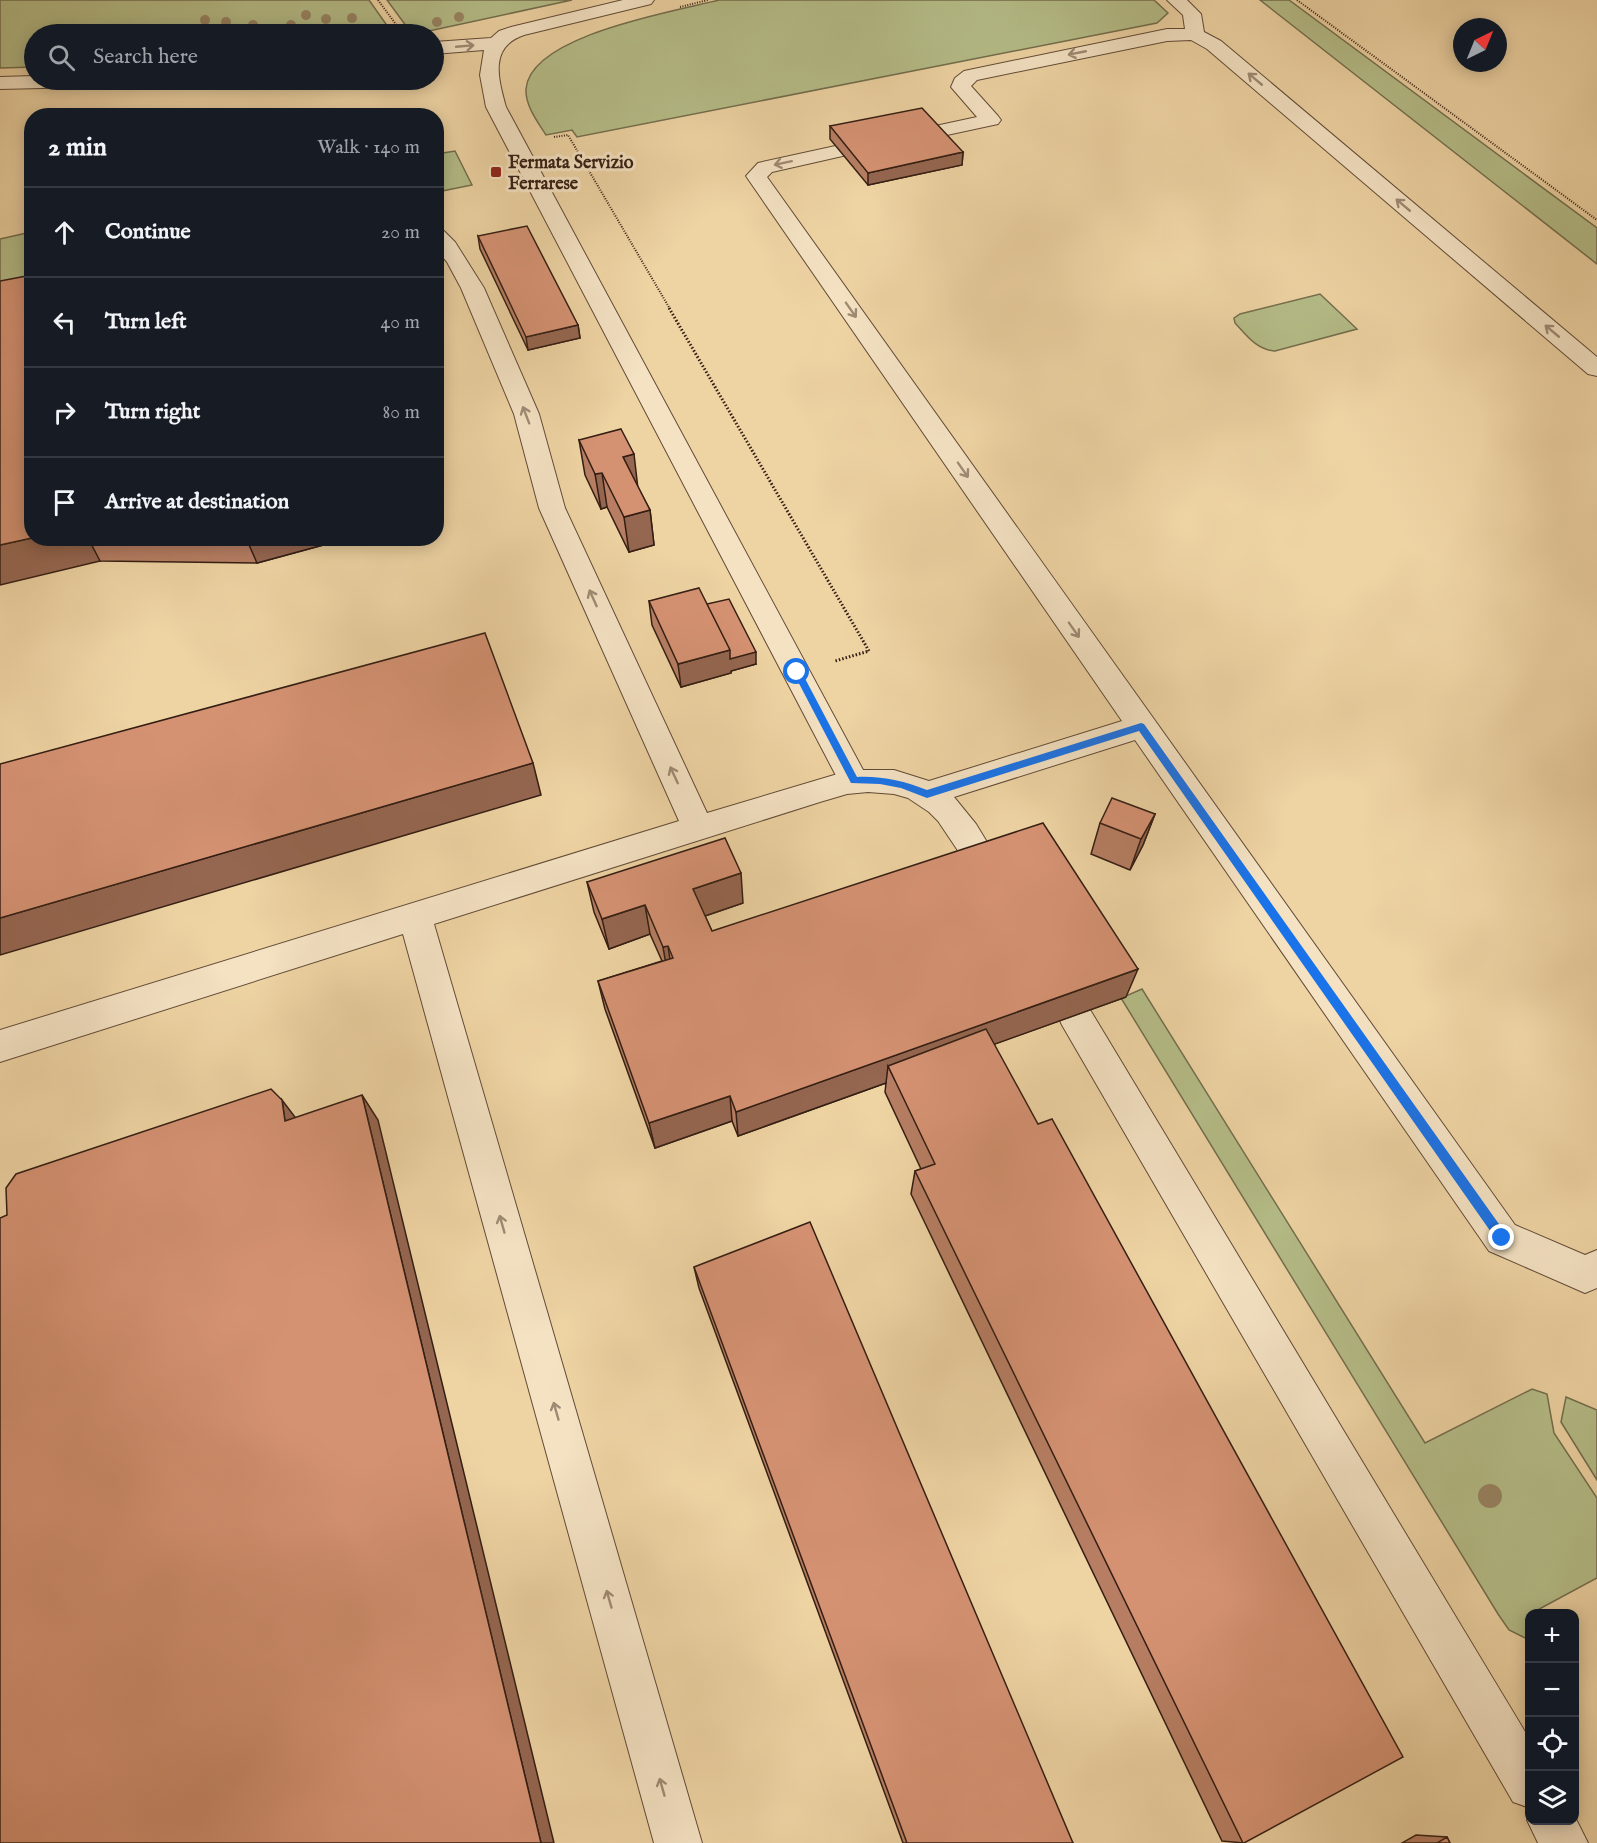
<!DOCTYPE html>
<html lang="en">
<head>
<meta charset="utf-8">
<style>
  :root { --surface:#171b24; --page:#20242c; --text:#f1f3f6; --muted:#9ea1a6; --line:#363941 }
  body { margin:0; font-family:"IM FELL English",serif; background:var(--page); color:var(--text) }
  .controls { position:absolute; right:18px; bottom:18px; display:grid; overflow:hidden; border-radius:12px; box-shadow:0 3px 15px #0003 }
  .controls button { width:54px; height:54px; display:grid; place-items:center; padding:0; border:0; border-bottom:2px solid var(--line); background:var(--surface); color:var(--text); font:30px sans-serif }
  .compass { position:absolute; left:1453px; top:18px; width:54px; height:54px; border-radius:50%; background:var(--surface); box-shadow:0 3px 15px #0003; rotate:43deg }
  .stop { position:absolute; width:18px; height:18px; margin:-14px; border:4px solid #1a73e8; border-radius:50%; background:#fff }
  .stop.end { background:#1a73e8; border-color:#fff; box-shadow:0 2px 6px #0008 }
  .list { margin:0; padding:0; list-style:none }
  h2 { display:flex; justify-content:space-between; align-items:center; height:78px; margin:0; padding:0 24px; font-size:26px }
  h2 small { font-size:20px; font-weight:400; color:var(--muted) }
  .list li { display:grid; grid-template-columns:39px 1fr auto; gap:18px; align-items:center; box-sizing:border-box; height:90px; padding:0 24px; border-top:2px solid var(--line) }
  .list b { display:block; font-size:22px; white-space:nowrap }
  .list em { font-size:20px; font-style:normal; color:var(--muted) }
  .icon { flex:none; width:33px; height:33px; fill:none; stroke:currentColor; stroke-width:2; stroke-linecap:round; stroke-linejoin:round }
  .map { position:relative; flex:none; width:1597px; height:1843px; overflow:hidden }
  .search { position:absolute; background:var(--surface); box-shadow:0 3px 15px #0003; left:24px; top:24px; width:420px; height:66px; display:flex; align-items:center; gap:15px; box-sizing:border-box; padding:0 21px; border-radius:33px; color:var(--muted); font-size:22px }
  .panel { position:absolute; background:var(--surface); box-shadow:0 3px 15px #0003; left:24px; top:108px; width:420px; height:438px; border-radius:24px }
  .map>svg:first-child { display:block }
  .green { fill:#b5bd88; stroke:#746e4e; stroke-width:1.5 }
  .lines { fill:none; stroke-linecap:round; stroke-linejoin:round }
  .lane-casing { stroke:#624b37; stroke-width:2 }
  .street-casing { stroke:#624b37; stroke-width:2 }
  .path-far1 { stroke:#341e13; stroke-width:2; stroke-dasharray:1 1.5; stroke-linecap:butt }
  .path { stroke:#341e13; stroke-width:3; stroke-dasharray:1.5 2; stroke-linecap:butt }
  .lane { fill:#f4e2c3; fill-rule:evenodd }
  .street { fill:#f4e2c3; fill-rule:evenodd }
  .tree { fill:#998564 }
  .wall { fill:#b77e63; stroke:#341e13; stroke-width:1.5 }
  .shaded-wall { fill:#956650; stroke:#341e13; stroke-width:1.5 }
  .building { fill:#d59273; stroke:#341e13; stroke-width:1.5 }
  .oneway { stroke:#9e8a74 }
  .route { fill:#1a73e8 }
  .poi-dot { fill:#8f2418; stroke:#f4e2c3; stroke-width:2 }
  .labels { text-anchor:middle; stroke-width:6; stroke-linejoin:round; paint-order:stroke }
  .far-poi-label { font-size:18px; font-weight:bold; fill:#341e13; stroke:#f4e2c3; text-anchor:start }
</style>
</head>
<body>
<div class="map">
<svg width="1597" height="1843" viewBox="0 0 1597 1843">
  <rect width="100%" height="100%" fill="#eed3a3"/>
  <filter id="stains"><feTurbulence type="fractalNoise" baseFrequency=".00333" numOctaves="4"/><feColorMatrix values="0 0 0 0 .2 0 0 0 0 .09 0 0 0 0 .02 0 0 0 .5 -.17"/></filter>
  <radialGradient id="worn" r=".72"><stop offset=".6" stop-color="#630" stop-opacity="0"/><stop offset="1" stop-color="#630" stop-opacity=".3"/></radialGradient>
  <path class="green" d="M 0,0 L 369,0 L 393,34 L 34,34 L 34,67 L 0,68 Z
    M 387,0 L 572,0 L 415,34 L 412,34 Z
    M 719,0 L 1154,0 L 1168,13 L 1157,23 L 577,137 L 572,130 L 546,135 C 537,121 525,105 526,89 C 530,35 676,11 719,0 Z
    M 1260,0 L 1289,0 L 1597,228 L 1597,264 Z
    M 455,151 L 472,185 L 437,192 L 437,154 Z
    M 31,232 L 31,276 L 0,283 L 0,239 Z
    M 1320,294 L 1357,329 L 1275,351 C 1257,350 1247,336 1235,323 L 1234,318 L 1240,314 Z
    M 1142,989 L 1425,1443 L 1532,1389 L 1547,1394 L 1554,1433 L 1597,1498 L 1597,1578 L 1530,1614 L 1529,1636 L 1525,1638 L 1509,1630 L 1498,1614 L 1121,998 Z
    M 1566,1397 L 1597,1410 L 1597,1480 L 1561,1422 Z"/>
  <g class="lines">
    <defs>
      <path id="lane" d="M 1167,0 L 1187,0 L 1201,14 L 1204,32 L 1221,41 L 1597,357 L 1597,376 L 1588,374 L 1207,49 L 1191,40 L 1167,41 L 977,80 L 971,86 L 998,116 L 1001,120 L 998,124 L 933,138 L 926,136 L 923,132 L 926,128 L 977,117 L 951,87 L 955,78 L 964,71 L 1167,29 L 1185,29 L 1183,15 Z
        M 840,145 L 847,147 L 850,151 L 847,155 L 772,172 L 767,177 L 1515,1225 L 1585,1255 L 1597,1250 L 1597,1288 L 1585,1293 L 1489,1251 L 1135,740 L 954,797 L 976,824 L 1004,870 L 999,879 L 988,883 L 977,879 L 938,821 L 929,812 L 908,798 L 894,794 L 868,792 L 847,794 L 820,802 L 434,924 L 702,1843 L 654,1843 L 403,934 L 0,1062 L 0,1030 L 679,821 L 539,508 L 514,414 L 461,288 L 447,262 L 436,249 L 436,230 L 444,231 L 455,242 L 484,288 L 539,414 L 565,508 L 707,813 L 851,770 L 894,770 L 929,781 L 1122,721 L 746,176 L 758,163 Z
        M 1074,999 L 1086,1003 L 1530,1740 L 1530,1808 L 1513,1802 L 1062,1025 L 1057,1014 L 1062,1003 Z
        M 1530,1815 L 1530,1820 L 1574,1820 L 1574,1815 L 1588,1843 L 1538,1843 L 1527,1820 Z"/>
      <path id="street" d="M 623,0 L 654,0 L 651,4 L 524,35 C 489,47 498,78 506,107 L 869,781 L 865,789 L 854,793 L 843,789 L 486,107 L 480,75 L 484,50 L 434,54 L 434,42 L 491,38 L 499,31 L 511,27 Z
        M 34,76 L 34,80 L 137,80 L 134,84 L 127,86 L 0,89 L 0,77 Z"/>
    </defs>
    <use href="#lane" class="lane-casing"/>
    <use href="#street" class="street-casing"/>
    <path class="path-far1" d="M 378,0 L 403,34
      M 1297,0 L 1597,220
      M 680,7 L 708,0
      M 554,137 L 568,135 L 670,309"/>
    <path class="path" d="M 669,308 L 869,651 L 835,661"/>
    <use href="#lane" class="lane"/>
    <use href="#street" class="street"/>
  </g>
  <g class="tree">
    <circle cx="306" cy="15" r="5"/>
    <circle cx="459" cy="17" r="5"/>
    <circle cx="352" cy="18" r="5"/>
    <circle cx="326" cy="19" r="5"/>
    <circle cx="205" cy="20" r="5"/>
    <circle cx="226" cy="22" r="5"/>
    <circle cx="437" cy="22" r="5"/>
    <circle cx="253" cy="25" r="5"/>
    <circle cx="291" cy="25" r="5"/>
    <circle cx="1490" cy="1496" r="12"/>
  </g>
  <path class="wall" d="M 830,126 L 963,152 L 962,165 L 868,185 L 830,139 Z
    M 478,236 L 578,325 L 580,338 L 528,350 L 480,249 Z
    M 579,440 L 638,488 L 650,510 L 654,545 L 629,552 L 607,507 L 601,509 L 585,475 Z
    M 32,538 L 349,538 L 257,563 L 100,561 Z
    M 649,601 L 707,604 L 756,664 L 731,671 L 731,673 L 681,687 L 652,625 Z
    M 1155,814 L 1143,845 L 1130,870 L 1091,854 L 1100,823 Z
    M 587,882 L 743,903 L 705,916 L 712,931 L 1126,997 L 994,1044 L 1244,1843 L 1222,1841 L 911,1194 L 915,1171 L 921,1169 L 885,1092 L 886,1083 L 738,1136 L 732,1121 L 655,1148 L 605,1009 L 598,981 L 662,961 L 650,934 L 609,949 L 594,912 Z
    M 694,1267 L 1073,1843 L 903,1843 L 699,1288 Z
    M 1416,1835 L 1447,1837 L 1450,1843 L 1402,1843 Z"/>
  <path class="shaded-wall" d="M 963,152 L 962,165 L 868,185 L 868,173 Z
    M 578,325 L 580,338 L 528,350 L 526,337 Z
    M 634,454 L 638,489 L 623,457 Z
    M 602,473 L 607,507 L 601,509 L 595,474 Z
    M 436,493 L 442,514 L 436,516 Z
    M 650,510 L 654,545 L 629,552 L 624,517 Z
    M 32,538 L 88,538 L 100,561 L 0,585 L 0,545 Z
    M 246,538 L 349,538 L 257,563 Z
    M 730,650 L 756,652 L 756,664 L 731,671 L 731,673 L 681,687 L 678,664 Z
    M 533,763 L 541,795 L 0,955 L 0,918 Z
    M 1155,814 L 1143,845 L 1130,870 L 1141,839 Z
    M 741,873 L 743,903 L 696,919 L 693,889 Z
    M 645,905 L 650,934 L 609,949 L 602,919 Z
    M 668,946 L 672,974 L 668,976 L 663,947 Z
    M 1138,969 L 1126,997 L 895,1080 L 888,1066 L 886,1083 L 738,1136 L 736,1112 Z
    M 362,1095 L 378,1120 L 554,1843 L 541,1843 Z
    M 730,1096 L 732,1121 L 655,1148 L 649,1123 Z
    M 282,1100 L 301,1125 L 285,1121 Z"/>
  <path class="building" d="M 922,108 L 963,152 L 868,173 L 830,126 Z
    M 527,226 L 578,325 L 526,337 L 478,236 Z
    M 32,275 L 32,538 L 0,545 L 0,281 Z
    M 621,429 L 634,454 L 623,457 L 650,510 L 624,517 L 602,473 L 595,474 L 579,440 Z
    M 699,588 L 730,650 L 678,664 L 649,601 Z
    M 729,599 L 756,652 L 730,659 L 730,650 L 707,604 Z
    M 485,633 L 533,763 L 0,918 L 0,764 Z
    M 1112,798 L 1155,814 L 1141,839 L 1100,823 Z
    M 1043,823 L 1138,969 L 736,1112 L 730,1096 L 649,1123 L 598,981 L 673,958 L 668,946 L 663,947 L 645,905 L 602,919 L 587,882 L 725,838 L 741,873 L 693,889 L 712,931 Z
    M 986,1029 L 1038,1124 L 1052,1119 L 1403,1757 L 1244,1843 L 1243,1843 L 915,1171 L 935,1164 L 888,1066 Z
    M 271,1089 L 282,1100 L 285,1121 L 362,1095 L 541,1843 L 0,1843 L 0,1218 L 7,1215 L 6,1188 L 16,1174 Z
    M 810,1222 L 1073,1843 L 907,1843 L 694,1267 Z
    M 1447,1837 L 1450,1843 L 1437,1843 Z"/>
  <defs><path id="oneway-shaft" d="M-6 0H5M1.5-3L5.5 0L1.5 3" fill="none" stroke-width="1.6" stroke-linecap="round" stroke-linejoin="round" transform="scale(1.5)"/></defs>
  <g class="oneway">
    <use href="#oneway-shaft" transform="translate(465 46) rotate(-5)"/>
    <use href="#oneway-shaft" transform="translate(1077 53) rotate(169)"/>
    <use href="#oneway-shaft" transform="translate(1255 79) rotate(-140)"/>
    <use href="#oneway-shaft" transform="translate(783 163) rotate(168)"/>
    <use href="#oneway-shaft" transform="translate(1403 205) rotate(-140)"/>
    <use href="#oneway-shaft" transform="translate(851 310) rotate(55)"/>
    <use href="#oneway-shaft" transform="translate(1552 331) rotate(-140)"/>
    <use href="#oneway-shaft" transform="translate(526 415) rotate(-111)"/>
    <use href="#oneway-shaft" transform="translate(963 470) rotate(55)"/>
    <use href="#oneway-shaft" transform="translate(593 598) rotate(-114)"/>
    <use href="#oneway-shaft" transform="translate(1074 630) rotate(55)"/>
    <use href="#oneway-shaft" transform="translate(674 775) rotate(-115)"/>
    <use href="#oneway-shaft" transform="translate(502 1224) rotate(-106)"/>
    <use href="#oneway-shaft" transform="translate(556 1411) rotate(-106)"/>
    <use href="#oneway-shaft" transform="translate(609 1599) rotate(-106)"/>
    <use href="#oneway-shaft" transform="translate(662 1787) rotate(-106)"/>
  </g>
  <path class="route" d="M 794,669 L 800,669 L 857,777 C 883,776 903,781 927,790 L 1141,723 L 1144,724 L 1506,1234 L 1506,1242 L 1498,1242 L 1139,731 L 927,798 L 901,788 L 880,784 L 851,783 L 793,672 Z"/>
  <rect class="poi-dot" x="490" y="166" width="12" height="12" rx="3"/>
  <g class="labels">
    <g class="far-poi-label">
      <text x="508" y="168">Fermata Servizio<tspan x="508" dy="21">Ferrarese</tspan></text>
    </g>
  </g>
  <rect width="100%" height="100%" filter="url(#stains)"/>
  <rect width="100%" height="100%" fill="url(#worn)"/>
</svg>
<div class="controls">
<button>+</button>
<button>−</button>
<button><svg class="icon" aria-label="locate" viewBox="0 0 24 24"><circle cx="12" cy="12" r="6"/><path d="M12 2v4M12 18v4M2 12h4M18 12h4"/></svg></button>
<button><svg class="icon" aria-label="layers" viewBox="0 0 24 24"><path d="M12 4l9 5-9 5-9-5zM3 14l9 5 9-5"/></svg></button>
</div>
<svg class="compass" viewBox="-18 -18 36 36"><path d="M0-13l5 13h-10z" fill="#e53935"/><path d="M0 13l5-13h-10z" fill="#9ea1a6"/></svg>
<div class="stop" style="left:797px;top:672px"></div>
<div class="stop end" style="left:1502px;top:1238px"></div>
<div class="search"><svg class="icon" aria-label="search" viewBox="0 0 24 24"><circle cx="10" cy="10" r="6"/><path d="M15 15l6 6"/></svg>Search here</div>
<section class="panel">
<h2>2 min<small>Walk · 140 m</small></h2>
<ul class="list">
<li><svg class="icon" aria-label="ahead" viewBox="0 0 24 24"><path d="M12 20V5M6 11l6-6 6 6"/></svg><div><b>Continue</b></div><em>20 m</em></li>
<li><svg class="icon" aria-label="left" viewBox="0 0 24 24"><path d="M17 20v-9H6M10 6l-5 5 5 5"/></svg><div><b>Turn left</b></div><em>40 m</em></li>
<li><svg class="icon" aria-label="right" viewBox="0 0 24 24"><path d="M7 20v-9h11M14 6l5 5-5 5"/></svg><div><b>Turn right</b></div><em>80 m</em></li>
<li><svg class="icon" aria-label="arrive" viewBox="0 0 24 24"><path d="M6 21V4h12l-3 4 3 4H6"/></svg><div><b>Arrive at destination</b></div></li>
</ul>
</section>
</div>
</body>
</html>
